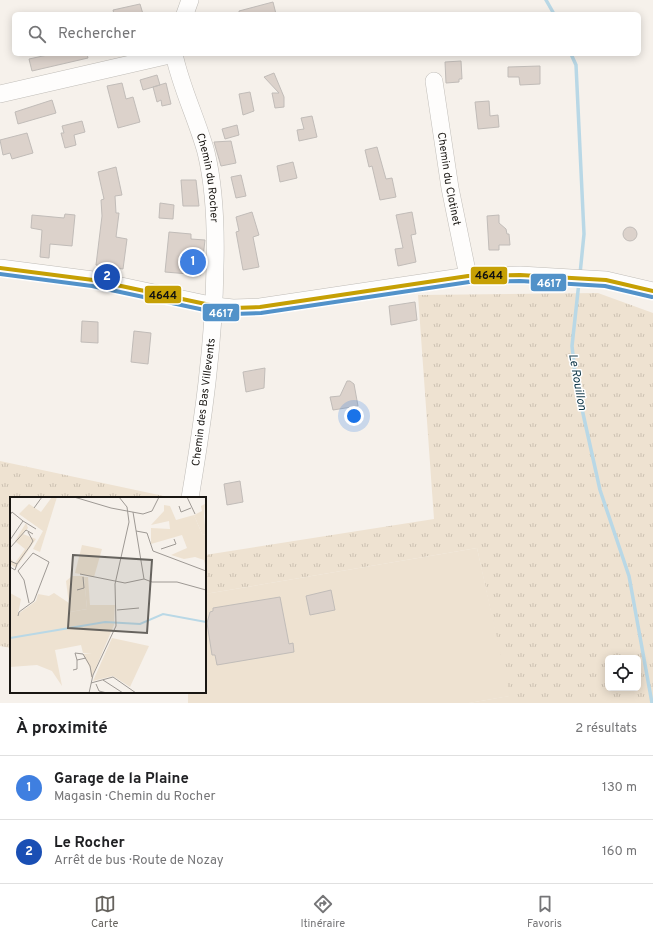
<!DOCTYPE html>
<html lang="fr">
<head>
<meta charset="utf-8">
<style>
  :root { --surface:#fff; --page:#f2f2f2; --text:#202124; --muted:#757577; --line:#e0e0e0; --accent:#66635e }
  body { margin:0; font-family:Overpass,sans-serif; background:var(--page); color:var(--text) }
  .controls { position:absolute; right:12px; bottom:12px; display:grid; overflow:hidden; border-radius:6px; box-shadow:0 2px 10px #0003 }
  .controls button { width:36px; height:36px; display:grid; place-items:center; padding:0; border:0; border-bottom:1px solid var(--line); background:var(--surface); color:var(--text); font:20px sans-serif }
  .you { position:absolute; left:354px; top:416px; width:14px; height:14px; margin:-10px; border:3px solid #fff; border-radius:50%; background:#1a73e8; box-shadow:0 0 0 6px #1a73e833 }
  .badge { display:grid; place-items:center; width:26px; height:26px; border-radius:50%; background:var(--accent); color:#fff; font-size:13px; font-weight:700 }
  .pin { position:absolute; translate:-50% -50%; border:2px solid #fff; box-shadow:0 1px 4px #0006 }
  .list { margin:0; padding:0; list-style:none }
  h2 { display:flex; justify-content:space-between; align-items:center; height:52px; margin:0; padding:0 16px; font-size:17px }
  h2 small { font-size:13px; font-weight:400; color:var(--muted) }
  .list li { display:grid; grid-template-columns:26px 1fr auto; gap:12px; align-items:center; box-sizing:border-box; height:64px; padding:0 16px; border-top:1px solid var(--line) }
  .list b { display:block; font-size:15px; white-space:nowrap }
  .list p { margin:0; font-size:13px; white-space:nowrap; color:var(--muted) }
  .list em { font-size:13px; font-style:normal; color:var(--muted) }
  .icon { flex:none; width:22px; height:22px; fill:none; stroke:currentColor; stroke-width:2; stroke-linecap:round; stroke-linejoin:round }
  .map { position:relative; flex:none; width:653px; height:703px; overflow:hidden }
  .search { position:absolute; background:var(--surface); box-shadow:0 2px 10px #0003; left:12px; right:12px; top:12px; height:44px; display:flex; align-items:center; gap:10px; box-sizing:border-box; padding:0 14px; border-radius:6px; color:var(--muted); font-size:15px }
  .sheet { height:180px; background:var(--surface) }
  nav { display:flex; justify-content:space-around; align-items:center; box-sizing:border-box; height:56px; border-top:1px solid var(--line); background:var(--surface); font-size:11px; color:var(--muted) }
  nav a { display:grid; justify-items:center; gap:2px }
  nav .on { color:var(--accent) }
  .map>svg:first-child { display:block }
  .grass { fill:url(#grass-tufts); fill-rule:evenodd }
  .pitch { fill:#eee2d1 }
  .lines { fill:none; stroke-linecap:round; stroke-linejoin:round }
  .stream { stroke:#b9d8e6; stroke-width:3.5 }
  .building { fill:#dcd2cb; stroke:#c1bcb8 }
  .minor-casing { stroke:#c0bdb8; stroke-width:18 }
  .minor { stroke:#fefdfc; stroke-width:17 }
  .bus-1-casing { stroke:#fff; stroke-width:7 }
  .bus-2-casing { stroke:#fff; stroke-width:7 }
  .bus-1 { stroke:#c6a004; stroke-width:4 }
  .bus-2 { stroke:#5292c9; stroke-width:4 }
  .labels { text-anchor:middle; stroke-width:3; stroke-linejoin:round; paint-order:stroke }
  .street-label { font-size:11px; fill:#191612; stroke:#fff }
  .water-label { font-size:12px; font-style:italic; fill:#0d3546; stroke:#fff }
  .inset-river { fill:none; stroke:#b9d8e6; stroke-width:2 }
  .inset-road { fill:none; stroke:#9e9994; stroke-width:1 }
  .view { fill:#66635e; fill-opacity:0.15; stroke:#66635e; stroke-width:2 }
  .inset-edge { fill:none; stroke:#191612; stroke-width:2 }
  .line-badge { stroke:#fff; stroke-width:1.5 }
  .badge-label { font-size:11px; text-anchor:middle; font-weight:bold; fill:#fff }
  .pale-badge-label { font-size:11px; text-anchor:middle; font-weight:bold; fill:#111 }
</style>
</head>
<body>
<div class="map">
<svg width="653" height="703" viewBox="0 0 653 703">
  <defs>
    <pattern id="grass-tufts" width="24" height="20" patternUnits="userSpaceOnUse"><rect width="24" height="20" fill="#eee2d1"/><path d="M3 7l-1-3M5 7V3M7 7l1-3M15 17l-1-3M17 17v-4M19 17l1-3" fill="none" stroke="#ccc1b2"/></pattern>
  </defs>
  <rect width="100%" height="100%" fill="#f6f1eb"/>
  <path class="grass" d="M 598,293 L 653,313 L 653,703 L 469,703 L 509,696 L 477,548 L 205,594 L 205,555 L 434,519 L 418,295 ZM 608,658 L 638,658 L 638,688 L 608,688 Z
    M 0,461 L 173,498 L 11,498 L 11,648 L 0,646 Z"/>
  <path class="pitch" d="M 477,548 L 510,696 L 469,703 L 188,703 L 188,692 L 205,692 L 205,594 Z"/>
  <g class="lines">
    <path class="stream" d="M 546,0 L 554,14
      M 571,54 L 576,65 L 584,234 L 580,274
      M 579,282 L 572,346 L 576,382 L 600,490 L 629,576 L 652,703"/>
  </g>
  <path class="building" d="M 273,2 L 276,14 L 239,14 L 239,11 Z
    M 140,4 L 143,14 L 114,14 L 113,10 Z
    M 52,54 L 87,54 L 88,58 L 32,71 L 29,59 Z
    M 461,61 L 462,79 L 459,79 L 459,82 L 446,83 L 445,62 Z
    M 540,66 L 540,84 L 520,85 L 519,77 L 508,77 L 508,67 Z
    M 274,73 L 284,97 L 284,107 L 275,108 L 272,93 L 279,93 L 264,77 Z
    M 157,75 L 160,85 L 143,90 L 140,80 Z
    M 122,83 L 126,99 L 133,97 L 140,122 L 118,128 L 107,86 Z
    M 166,83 L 171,104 L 162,106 L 161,100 L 157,102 L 153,87 Z
    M 250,92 L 254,111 L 243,115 L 239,94 Z
    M 52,100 L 56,113 L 18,124 L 15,112 Z
    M 489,101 L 490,116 L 498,115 L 499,127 L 478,129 L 475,102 Z
    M 312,116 L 317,137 L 299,141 L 297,130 L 304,129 L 301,118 Z
    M 82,121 L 85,132 L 74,135 L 76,145 L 65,148 L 61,133 L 64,133 L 62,126 Z
    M 237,125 L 239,135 L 225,139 L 222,129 Z
    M 27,133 L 33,153 L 12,159 L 10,153 L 3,155 L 0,140 Z
    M 231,141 L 236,163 L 221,166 L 214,142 Z
    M 377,147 L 386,179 L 392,178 L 396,197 L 380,200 L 372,166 L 369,167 L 365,150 Z
    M 293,162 L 297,178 L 280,182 L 277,166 Z
    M 116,167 L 122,195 L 115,196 L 116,213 L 119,213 L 116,237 L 127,239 L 123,269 L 96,265 L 102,216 L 101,200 L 104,199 L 98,172 Z
    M 241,175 L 246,196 L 236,198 L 231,177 Z
    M 181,180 L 196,180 L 199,206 L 183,206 Z
    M 160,203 L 174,205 L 173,219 L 159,218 Z
    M 252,212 L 259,235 L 253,237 L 259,267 L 243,270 L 236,232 L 239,231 L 236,217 Z
    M 412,212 L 416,234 L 411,235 L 416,262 L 398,266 L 395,249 L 403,248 L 396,215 Z
    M 65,214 L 75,215 L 72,246 L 50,244 L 49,258 L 40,257 L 42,230 L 31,228 L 32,215 L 64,218 Z
    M 499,215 L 499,223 L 506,229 L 507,234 L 509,234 L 510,245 L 499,245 L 499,250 L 489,250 L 487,216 Z
    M623 234a7 7 0 1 1 14 0a7 7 0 1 1-14 0Z
    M 169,232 L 191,234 L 191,239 L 205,240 L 201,275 L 165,272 Z
    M 415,302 L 417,320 L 391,325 L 389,306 Z
    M 82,321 L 98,322 L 98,343 L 81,342 Z
    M 134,331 L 151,333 L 148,364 L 131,362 Z
    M 265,368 L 264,388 L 246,392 L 243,372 Z
    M 347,381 L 350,381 L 354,384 L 358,406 L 333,410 L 330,397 L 340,396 Z
    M 240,481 L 243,502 L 227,505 L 224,484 Z
    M 331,590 L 335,610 L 310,615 L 306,596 Z
    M 280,597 L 289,644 L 293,643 L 294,652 L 217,665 L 215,655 L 212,655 L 207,623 L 210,612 L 213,611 L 213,608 Z"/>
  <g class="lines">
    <defs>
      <g id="minor">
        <path d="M 185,14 L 190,0"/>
        <path id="s1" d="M 174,54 C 181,88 197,119 206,152 C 215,189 216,228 215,266 C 214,344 203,421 190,498"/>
        <path id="s2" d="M 434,81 L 450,188 L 468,276"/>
        <path d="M 0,94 L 174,54"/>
        <path d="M 0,268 L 93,280 L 215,306 L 233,308 L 260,307 L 468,276 L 520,275 L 606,280 L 653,291"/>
      </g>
    </defs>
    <use href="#minor" class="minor-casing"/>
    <use href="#minor" class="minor"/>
    <defs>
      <path id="bus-1" d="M 0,268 L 93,280 L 215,306 L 233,308 L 260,307 L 468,276 L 520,275 L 606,280 L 653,291"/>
      <path id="bus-2" d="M 0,274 L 92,286 L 214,312 L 233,314 L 261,313 L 469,282 L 520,281 L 605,286 L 652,297"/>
    </defs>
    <use href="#bus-1" class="bus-1-casing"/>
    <use href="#bus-2" class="bus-2-casing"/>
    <use href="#bus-1" class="bus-1"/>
    <use href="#bus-2" class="bus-2"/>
  </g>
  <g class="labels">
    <g class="street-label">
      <text dy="4" stroke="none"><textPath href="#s1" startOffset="129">Chemin du Rocher</textPath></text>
      <text dy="4" stroke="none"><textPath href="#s2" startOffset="99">Chemin du Clotinet</textPath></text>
      <text transform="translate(203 402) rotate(-83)" y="4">Chemin des Bas Villevents</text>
    </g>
    <g class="water-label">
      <text transform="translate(578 382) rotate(80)" y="4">Le Rouillon</text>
    </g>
  </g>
  <g transform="translate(10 497)">
    <rect width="196" height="196" fill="#f6f1eb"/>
    <path d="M 42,0 L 47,0 L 30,55 L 23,52 L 33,34 L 9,17 L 19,7 L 31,15 ZM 195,7 L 194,19 L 196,38 L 192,37 L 184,18 L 192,14 L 191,9 ZM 16,26 L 18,31 L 13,37 L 26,42 L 6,71 L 0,67 L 0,61 L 5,66 L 15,52 L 5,44 ZM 72,48 L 92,52 L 84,80 L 65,76 ZM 74,80 L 78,80 L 80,108 L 105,108 L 104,128 L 81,182 L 80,171 L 73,157 L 82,156 L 73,156 L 71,148 L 45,153 L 52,189 L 42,174 L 27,168 L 0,170 L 0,96 L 11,102 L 8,117 L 26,104 L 28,97 L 39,99 L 44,96 L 59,106 L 60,115 L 77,112 Z" fill="#eee2d1"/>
    <path d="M 154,8 L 160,9 L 166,23 L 184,18 L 192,37 L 196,38 L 196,72 L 194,63 L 185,60 L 174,62 L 161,58 L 177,51 L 172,38 L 141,47 L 141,31 L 160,32 L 159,24 L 141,28 L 154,14 ZM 102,141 L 139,149 L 120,190 L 103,179 L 83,184 Z" fill="#eee2d1"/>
    <path d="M 62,79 L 74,79 L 77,112 L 60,115 L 56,84 Z" fill="#eee2d1"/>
    <path class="inset-river" d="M 0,141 L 95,125 L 130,127 L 153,117 L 196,125"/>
    <path class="inset-road" d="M 64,0 L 101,11 L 133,17 L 142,14 L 149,0M 177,0 L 185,17M 169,9 L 171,15 L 181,11M 24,11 L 32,0M 123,15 L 134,82M 0,18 L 2,15 L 13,24 L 0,43M 13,24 L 26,32M 126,34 L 137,36 L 143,54 L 196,74M 0,51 L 16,33 L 23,37M 151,52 L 166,47 L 164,42M 0,64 L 7,67 L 20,49 L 23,44 L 18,35M 0,70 L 5,73 L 7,67M 70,77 L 115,86 L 134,82 L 142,85 L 167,85 L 196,93M 67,93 L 74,91 L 73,80M 107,113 L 129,111M 8,119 L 9,115 L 24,104 L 39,65 L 23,56 L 8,74 L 14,83 L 19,106M 67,163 L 65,156 L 73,157 L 80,169 L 82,180M 63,173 L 67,172 L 67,163 L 76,161M 93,183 L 113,196M 81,186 L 103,180 L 126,196M 86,187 L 89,194 L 97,196M 79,196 L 83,178 L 106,129 L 105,87 L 119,25 L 117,10 L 109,0"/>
    <path class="view" d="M 63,58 L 142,63 L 137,136 L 58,131 Z"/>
    <rect width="196" height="196" class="inset-edge"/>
  </g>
  <g class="line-badge">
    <rect x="470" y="266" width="38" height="19" rx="4" fill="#c6a004"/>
    <rect x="530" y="273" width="37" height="19" rx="4" fill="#5292c9"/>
    <rect x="144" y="285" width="38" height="19" rx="4" fill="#c6a004"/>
    <rect x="202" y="303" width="38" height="19" rx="4" fill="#5292c9"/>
  </g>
  <g class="badge-label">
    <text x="549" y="287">4617</text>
    <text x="221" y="317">4617</text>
  </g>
  <g class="pale-badge-label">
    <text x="489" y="279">4644</text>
    <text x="163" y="299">4644</text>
  </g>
</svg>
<div class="controls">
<button><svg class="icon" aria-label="locate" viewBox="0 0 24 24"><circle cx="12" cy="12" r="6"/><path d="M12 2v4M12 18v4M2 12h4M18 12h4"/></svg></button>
</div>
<div class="you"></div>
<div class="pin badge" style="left:193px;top:262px;background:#3f7fe0">1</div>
<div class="pin badge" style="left:107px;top:277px;background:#1a4fb4">2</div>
<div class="search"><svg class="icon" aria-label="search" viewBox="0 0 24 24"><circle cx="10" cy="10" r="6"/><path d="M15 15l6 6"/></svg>Rechercher</div>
</div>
<section class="sheet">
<h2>À proximité<small>2 résultats</small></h2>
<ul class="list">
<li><span class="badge" style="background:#3f7fe0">1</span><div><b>Garage de la Plaine</b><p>Magasin · Chemin du Rocher</p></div><em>130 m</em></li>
<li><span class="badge" style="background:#1a4fb4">2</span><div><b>Le Rocher</b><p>Arrêt de bus · Route de Nozay</p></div><em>160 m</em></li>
</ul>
</section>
<nav>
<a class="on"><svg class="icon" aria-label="map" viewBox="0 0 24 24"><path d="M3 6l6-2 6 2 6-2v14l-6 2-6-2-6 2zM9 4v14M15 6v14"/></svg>Carte</a>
<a><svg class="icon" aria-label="directions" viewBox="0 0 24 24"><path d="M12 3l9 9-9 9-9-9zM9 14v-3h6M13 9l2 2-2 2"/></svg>Itinéraire</a>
<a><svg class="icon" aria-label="saved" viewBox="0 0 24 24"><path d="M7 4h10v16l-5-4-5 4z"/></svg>Favoris</a>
</nav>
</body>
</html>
